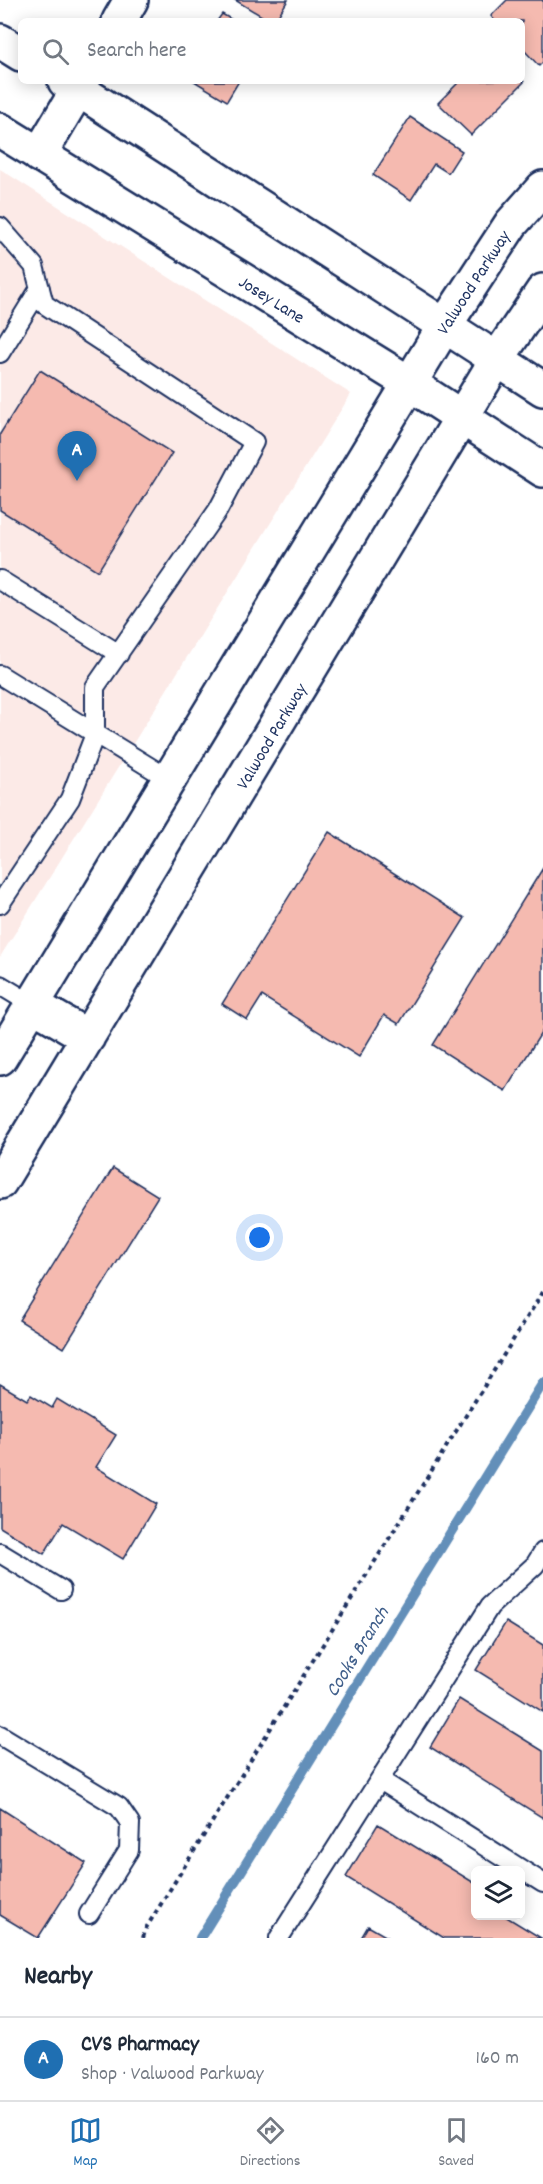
<!DOCTYPE html>
<html lang="en">
<head>
<meta charset="utf-8">
<style>
  :root { --surface:#fff; --page:#f6f6f7; --text:#1f2937; --muted:#747a83; --line:#e0e1e3; --accent:#1f6fb2 }
  body { margin:0; font-family:Dekko,sans-serif; background:var(--page); color:var(--text) }
  .controls { position:absolute; right:18px; bottom:18px; display:grid; overflow:hidden; border-radius:9px; box-shadow:0 3px 15px #0003 }
  .controls button { width:54px; height:54px; display:grid; place-items:center; padding:0; border:0; border-bottom:2px solid var(--line); background:var(--surface); color:var(--text); font:30px sans-serif }
  .you { position:absolute; left:260px; top:1238px; width:21px; height:21px; margin:-15px; border:4px solid #fff; border-radius:50%; background:#1a73e8; box-shadow:0 0 0 9px #1a73e833 }
  .badge { display:grid; place-items:center; width:39px; height:39px; border-radius:50%; background:var(--accent); color:#fff; font-size:20px; font-weight:700 }
  .pin { position:absolute; translate:-50% -50px; filter:drop-shadow(0 2px 3px #0008) }
  .pin::after { content:''; position:absolute; top:32px; width:21px; height:18px; background:inherit; clip-path:polygon(0 0,100% 0,50% 100%) }
  .list { margin:0; padding:0; list-style:none }
  h2 { display:flex; justify-content:space-between; align-items:center; height:78px; margin:0; padding:0 24px; font-size:26px }
  h2 small { font-size:20px; font-weight:400; color:var(--muted) }
  .list li { display:grid; grid-template-columns:39px 1fr auto; gap:18px; align-items:center; box-sizing:border-box; height:84px; padding:0 24px; border-top:2px solid var(--line) }
  .list b { display:block; font-size:22px; white-space:nowrap }
  .list p { margin:0; font-size:20px; white-space:nowrap; color:var(--muted) }
  .list em { font-size:20px; font-style:normal; color:var(--muted) }
  .icon { flex:none; width:33px; height:33px; fill:none; stroke:currentColor; stroke-width:2; stroke-linecap:round; stroke-linejoin:round }
  .map { position:relative; flex:none; width:543px; height:1938px; overflow:hidden }
  .search { position:absolute; background:var(--surface); box-shadow:0 3px 15px #0003; left:18px; right:18px; top:18px; height:66px; display:flex; align-items:center; gap:15px; box-sizing:border-box; padding:0 21px; border-radius:9px; color:var(--muted); font-size:22px }
  .sheet { height:162px; background:var(--surface) }
  nav { display:flex; justify-content:space-around; align-items:center; box-sizing:border-box; height:84px; border-top:2px solid var(--line); background:var(--surface); font-size:16px; color:var(--muted) }
  nav a { display:grid; justify-items:center; gap:3px }
  nav .on { color:var(--accent) }
  .map>svg:first-child { display:block }
  .built { fill:#fceae7 }
  .lines { fill:none; stroke-linecap:round; stroke-linejoin:round }
  .stream { stroke:#648fb9; stroke-width:10 }
  .building { fill:#f5bab0; stroke:#1b2f5e; stroke-width:1.5 }
  .service-casing { stroke:#1b2f5e; stroke-width:22 }
  .minor-casing { stroke:#1b2f5e; stroke-width:38 }
  .secondary-casing { stroke:#1b2f5e; stroke-width:38 }
  .path { stroke:#1b2f5e; stroke-width:4; stroke-dasharray:4.5 4.5; stroke-linecap:butt }
  .service { stroke:#fff; stroke-width:18 }
  .minor { stroke:#fff; stroke-width:33 }
  .secondary { stroke:#fff; stroke-width:33 }
  .labels { text-anchor:middle; stroke-width:5; stroke-linejoin:round; paint-order:stroke }
  .street-label { font-size:18px; fill:#1b2f5e; stroke:#fff }
  .water-label { font-size:20px; font-style:italic; fill:#405f8b; stroke:#fff }
</style>
</head>
<body>
<div class="map">
<svg width="543" height="1938" viewBox="0 0 543 1938">
  <rect width="100%" height="100%" fill="#fff"/>
  <filter id="ink" filterUnits="userSpaceOnUse"><feTurbulence type="fractalNoise" baseFrequency=".0167" numOctaves="2"/><feDisplacementMap in="SourceGraphic" scale="12" xChannelSelector="R" yChannelSelector="G"/><feConvolveMatrix kernelMatrix="1 2 1 2 8 2 1 2 1" color-interpolation-filters="sRGB"/></filter>
  <g filter="url(#ink)">
    <path class="built" d="M 0,169 L 351,394 L 0,957 Z"/>
    <g class="lines">
      <path class="stream" d="M 200,1938 L 543,1383"/>
    </g>
    <path class="building" d="M 235,0 L 288,0 L 275,21 L 270,21 Z
      M 507,0 L 543,0 L 543,62 L 539,66 L 522,48 L 522,21 L 495,21 L 491,16 Z
      M 222,14 L 234,21 L 217,21 Z
      M 522,80 L 524,82 L 471,135 L 438,103 L 460,81 Z
      M 194,81 L 239,81 L 227,101 Z
      M 410,117 L 462,151 L 448,173 L 434,164 L 411,200 L 373,175 Z
      M 40,370 L 172,453 L 98,571 L 0,510 L 0,434 Z
      M 329,832 L 465,918 L 399,1024 L 384,1015 L 359,1057 L 262,996 L 247,1020 L 222,1004 Z
      M 543,868 L 543,1030 L 505,1091 L 433,1045 Z
      M 113,1168 L 158,1196 L 64,1348 L 19,1320 Z
      M 0,1384 L 27,1400 L 31,1395 L 52,1408 L 57,1399 L 116,1435 L 96,1467 L 156,1504 L 123,1559 L 63,1523 L 44,1554 L 0,1527 Z
      M 506,1622 L 543,1645 L 543,1712 L 476,1670 Z
      M 459,1699 L 543,1751 L 543,1818 L 430,1747 Z
      M 0,1808 L 86,1863 L 38,1938 L 0,1915 Z
      M 378,1824 L 476,1884 L 476,1916 L 505,1916 L 541,1938 L 444,1938 L 346,1877 Z
      M 368,1926 L 389,1938 L 361,1938 Z"/>
    <g class="lines">
      <defs>
        <path id="service" d="M 0,227 L 34,266 L 44,304 L 254,442 L 218,510 L 95,687 L 95,734 L 70,799 L 0,904
          M 0,353 L 40,288
          M 0,580 L 119,654
          M 0,675 L 169,779
          M 0,985 L 33,1005
          M 0,1553 L 61,1590
          M 0,1735 L 119,1807 L 130,1823 L 129,1850 L 89,1914
          M 380,1780 L 543,1883
          M 279,1938 L 490,1606 L 535,1565 L 543,1552"/>
        <path id="minor" d="M 119,21 L 131,0
          M 39,155 L 83,81"/>
        <path id="secondary" d="M 0,41 L 21,54
          M 65,81 L 543,389
          M 0,130 L 409,383 L 543,470
          M 33,1005 L 88,1037
          M 0,1058 L 445,325 L 511,224 L 543,188
          M 0,1182 L 497,359 L 543,291"/>
      </defs>
      <use href="#service" class="service-casing"/>
      <use href="#minor" class="minor-casing"/>
      <use href="#secondary" class="secondary-casing"/>
      <path class="path" d="M 143,1938 L 146,1928 L 543,1292"/>
      <use href="#service" class="service"/>
      <use href="#minor" class="minor"/>
      <use href="#secondary" class="secondary"/>
    </g>
  </g>
  <g class="labels">
    <g class="street-label">
      <text transform="translate(473 282) rotate(-57)" y="6">Valwood Parkway</text>
      <text transform="translate(272 299) rotate(32)" y="6">Josey Lane</text>
      <text transform="translate(271 736) rotate(-59)" y="6">Valwood Parkway</text>
    </g>
    <g class="water-label">
      <text transform="translate(356 1651) rotate(-58)" y="7">Cooks Branch</text>
    </g>
  </g>
</svg>
<div class="controls">
<button><svg class="icon" aria-label="layers" viewBox="0 0 24 24"><path d="M12 4l9 5-9 5-9-5zM3 14l9 5 9-5"/></svg></button>
</div>
<div class="you"></div>
<div class="pin badge" style="left:77px;top:481px">A</div>
<div class="search"><svg class="icon" aria-label="search" viewBox="0 0 24 24"><circle cx="10" cy="10" r="6"/><path d="M15 15l6 6"/></svg>Search here</div>
</div>
<section class="sheet">
<h2>Nearby<small></small></h2>
<ul class="list">
<li><span class="badge">A</span><div><b>CVS Pharmacy</b><p>Shop · Valwood Parkway</p></div><em>160 m</em></li>
</ul>
</section>
<nav>
<a class="on"><svg class="icon" aria-label="map" viewBox="0 0 24 24"><path d="M3 6l6-2 6 2 6-2v14l-6 2-6-2-6 2zM9 4v14M15 6v14"/></svg>Map</a>
<a><svg class="icon" aria-label="directions" viewBox="0 0 24 24"><path d="M12 3l9 9-9 9-9-9zM9 14v-3h6M13 9l2 2-2 2"/></svg>Directions</a>
<a><svg class="icon" aria-label="saved" viewBox="0 0 24 24"><path d="M7 4h10v16l-5-4-5 4z"/></svg>Saved</a>
</nav>
</body>
</html>
